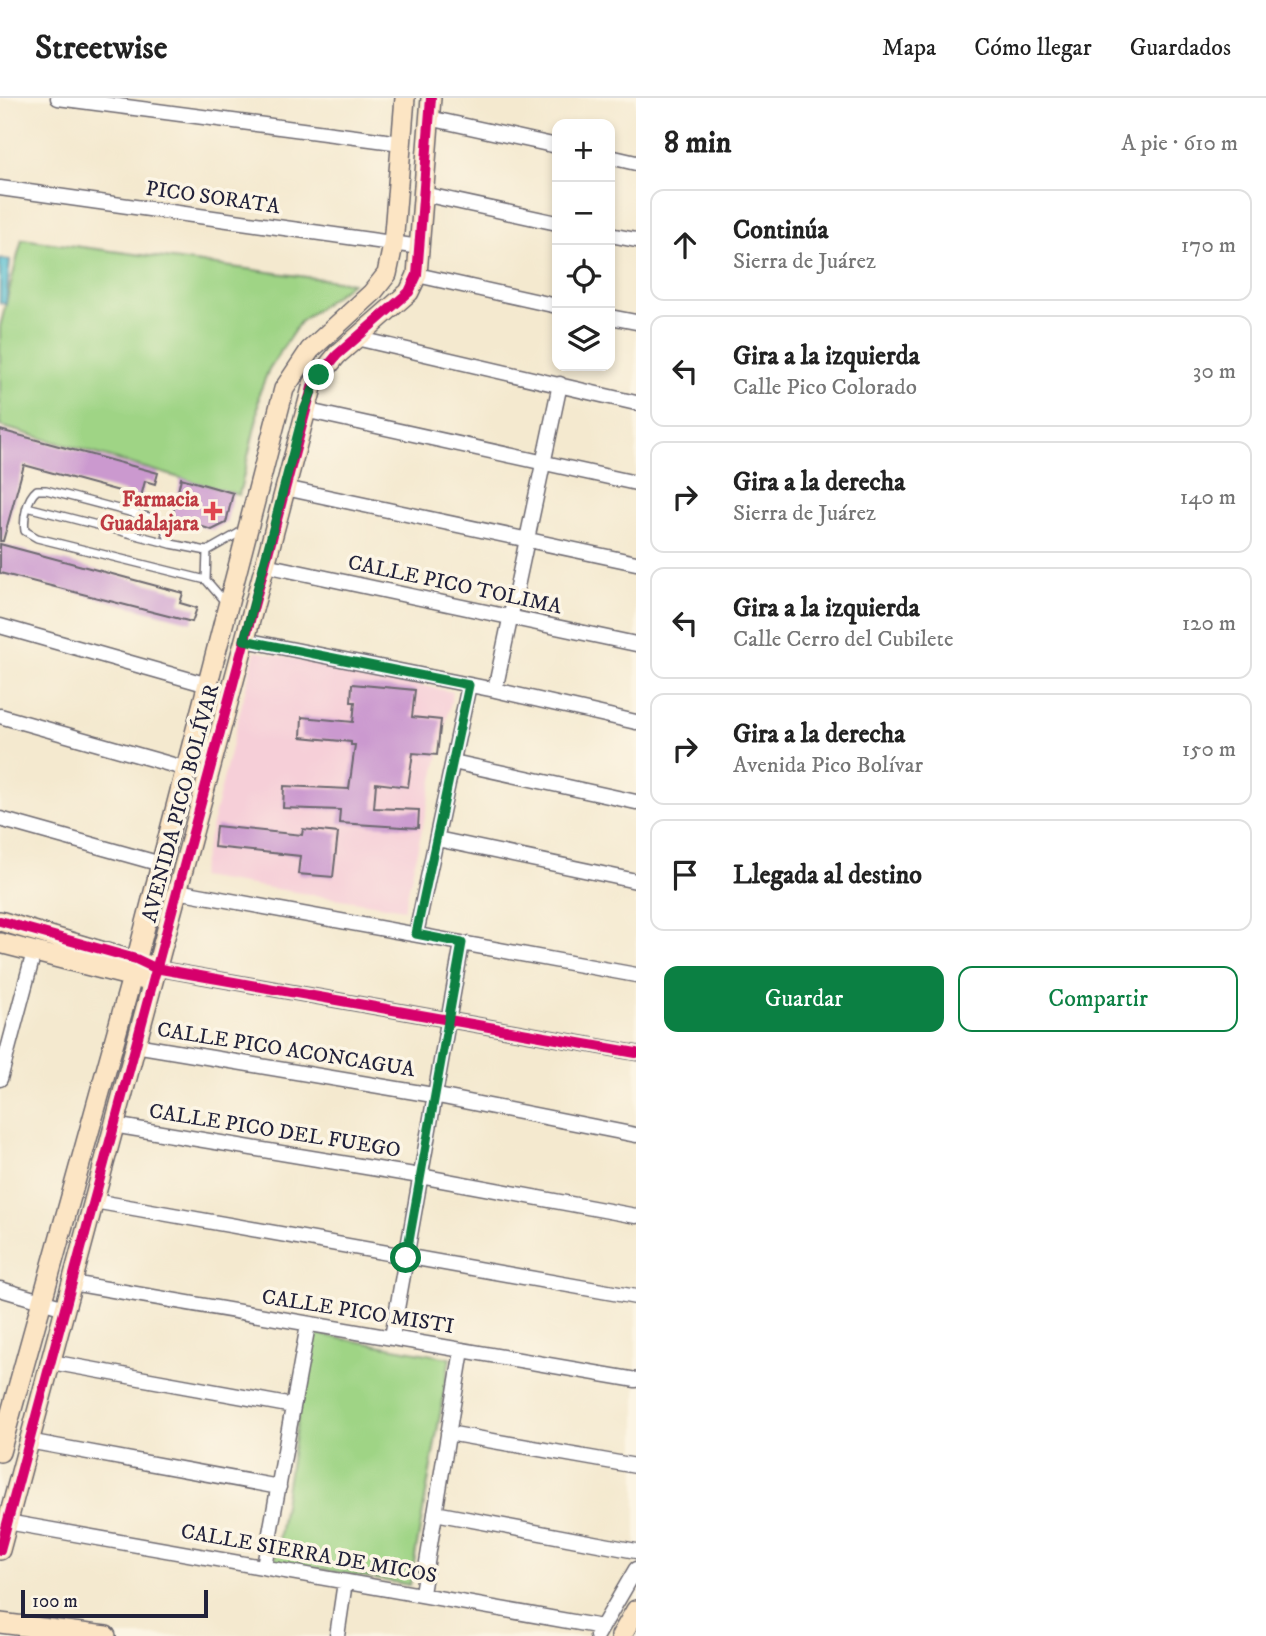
<!DOCTYPE html>
<html lang="es">
<head>
<meta charset="utf-8">
<style>
  :root { --surface:#fff; --page:#f6f6f6; --text:#222; --muted:#767676; --line:#e0e0e0; --accent:#0b8043 }
  body { margin:0; font-family:"IM FELL DW Pica",serif; background:var(--page); color:var(--text) }
  .controls { position:absolute; right:21px; top:21px; display:grid; overflow:hidden; border-radius:14px; box-shadow:0 4px 10px #0003 }
  .controls button { width:63px; height:63px; display:grid; place-items:center; padding:0; border:0; border-bottom:2px solid var(--line); background:var(--surface); color:var(--text); font:35px sans-serif }
  .scale { position:absolute; left:21px; bottom:18px; width:187px; box-sizing:border-box; padding-left:7px; border:4px solid #22223b; border-top:0; font-size:19px; line-height:24px; white-space:nowrap; color:#22223b; -webkit-text-stroke:5px #fcf5e5; paint-order:stroke }
  .stop { position:absolute; width:21px; height:21px; margin:-16px; border:5px solid #0b8043; border-radius:50%; background:#fff }
  .stop.end { background:#0b8043; border-color:#fff; box-shadow:0 2px 7px #0008 }
  .list { margin:0; padding:0; list-style:none }
  h2 { display:flex; justify-content:space-between; align-items:center; height:91px; margin:0; padding:0 28px; font-size:30px }
  h2 small { font-size:23px; font-weight:400; color:var(--muted) }
  .list li { display:grid; grid-template-columns:46px 1fr auto; gap:21px; align-items:center; box-sizing:border-box; height:112px; margin:0 14px 14px; padding:0 14px; border:2px solid var(--line); border-radius:14px }
  .list b { display:block; font-size:26px; white-space:nowrap }
  .list p { margin:0; font-size:23px; white-space:nowrap; color:var(--muted) }
  .list em { font-size:23px; font-style:normal; color:var(--muted) }
  .actions { display:flex; gap:14px; padding:21px 28px }
  .actions a { flex:1; padding:16px 0; border:2px solid var(--accent); border-radius:14px; text-align:center; font-size:24px; color:var(--accent) }
  .actions .main { background:var(--accent); color:#fff }
  .icon { flex:none; width:38px; height:38px; fill:none; stroke:currentColor; stroke-width:2; stroke-linecap:round; stroke-linejoin:round }
  .map { position:relative; flex:none; width:636px; height:1538px; overflow:hidden }
  header { display:flex; align-items:center; gap:42px; box-sizing:border-box; height:98px; padding:0 35px; background:var(--surface); border-bottom:2px solid var(--line) }
  header strong { font-size:33px }
  nav { display:flex; gap:38px; margin-inline-start:auto; font-size:24px }
  main { display:flex }
  aside { flex:1; background:var(--surface) }
  .map>svg:first-child { display:block }
  .built { fill:#f6cfd8 }
  .green { fill:#9fd485; stroke:#607b60; stroke-width:2 }
  .water { fill:#54bed1; stroke:#3b7086; stroke-width:2 }
  .building { fill:#cb99cf }
  .lines { fill:none; stroke-linecap:round; stroke-linejoin:round }
  .lane-casing { stroke:#6c686f; stroke-width:10 }
  .street-casing { stroke:#6c686f; stroke-width:17 }
  .secondary-casing { stroke:#6c686f; stroke-width:22 }
  .lane { stroke:#fff; stroke-width:7 }
  .street { stroke:#fff; stroke-width:14 }
  .secondary { stroke:#fce5c4; stroke-width:19 }
  .cycleway-casing { stroke:#fcf5e5; stroke-width:15 }
  .cycleway { stroke:#d6006c; stroke-width:10 }
  .route { stroke:#0b8043; stroke-width:9 }
  .health-dot { fill:#e0444e; stroke:#fcf5e5; stroke-width:2.5 }
  .labels { text-anchor:middle; stroke-width:7; stroke-linejoin:round; paint-order:stroke }
  .street-label { font-size:21px; fill:#22223b; stroke:#fcf5e5 }
  .health-label { font-size:21px; font-weight:bold; fill:#be3a42; stroke:#fcf5e5; text-anchor:end }
</style>
</head>
<body>
<header>
<strong>Streetwise</strong>
<nav><a>Mapa</a><a>Cómo llegar</a><a>Guardados</a></nav>
</header>
<main>
<div class="map">
<svg width="636" height="1538" viewBox="0 0 636 1538">
  <rect width="100%" height="100%" fill="#fcf5e5"/>
  <filter id="ink" filterUnits="userSpaceOnUse"><feTurbulence type="fractalNoise" baseFrequency=".0143" numOctaves="2"/><feDisplacementMap in="SourceGraphic" scale="14" xChannelSelector="R" yChannelSelector="G"/><feConvolveMatrix kernelMatrix="1 2 1 2 8 2 1 2 1" color-interpolation-filters="sRGB"/></filter>
  <filter id="wash" filterUnits="userSpaceOnUse"><feTurbulence type="fractalNoise" baseFrequency=".00686" numOctaves="4" result="noise"/><feDisplacementMap in="SourceGraphic" scale="28" xChannelSelector="R" yChannelSelector="G"/><feGaussianBlur stdDeviation="1.57" result="paint"/><feColorMatrix in="noise" values="0 0 0 0 0 0 0 0 0 0 0 0 0 0 0 0 0 1.4 0 .05"/><feComposite in="paint" operator="in"/></filter>
  <g filter="url(#wash)">
    <rect width="100%" height="100%" fill="#f4e9cf"/>
    <path class="built" d="M 255,553 L 453,594 L 404,811 L 199,779 Z"/>
    <path class="green" d="M 22,141 L 352,185 L 300,224 L 269,271 L 259,296 L 257,320 L 239,397 L 0,328 L 0,229 Z
      M 311,1235 L 450,1260 L 410,1487 L 275,1463 Z"/>
    <path class="water" d="M 0,161 L 10,162 L 6,206 L 0,205 Z"/>
    <g id="blocks">
      <path class="building" d="M 0,332 L 158,375 L 155,386 L 145,383 L 141,399 L 24,367 L 3,443 L 0,443 Z
        M 181,380 L 233,395 L 226,425 L 212,432 L 172,419 Z
        M 0,446 L 183,495 L 180,505 L 197,510 L 192,524 L 0,475 Z
        M 352,586 L 415,592 L 412,619 L 441,622 L 437,657 L 413,655 L 408,689 L 376,685 L 374,710 L 419,712 L 418,730 L 339,725 L 340,712 L 283,710 L 284,688 L 349,691 L 355,647 L 351,647 L 351,644 L 301,639 L 302,619 L 353,624 L 355,604 L 351,604 Z
        M 216,728 L 302,737 L 303,731 L 338,735 L 333,779 L 298,776 L 300,758 L 214,749 Z"/>
    </g>
  </g>
  <g filter="url(#ink)">
    <use href="#blocks" fill-opacity="0" stroke="#6c686f" stroke-width="2"/>
    <g class="lines">
      <defs>
        <path id="lane" d="M 27,409 L 171,446 L 207,453 L 244,432
          M 171,446 L 162,425 L 156,421 L 46,392 L 37,392 C 27,400 23,420 25,433 L 37,440 L 206,482 L 225,504
          M 206,482 L 207,453"/>
        <path id="street" d="M 58,0 L 401,45
          M 429,20 L 557,48
          M 610,59 L 636,65
          M 0,90 L 420,149
          M 423,96 L 557,125
          M 610,137 L 636,142
          M 417,177 L 557,208
          M 610,219 L 636,224
          M 356,240 L 636,305
          M 304,312 L 636,385
          M 285,390 L 636,465
          M 265,467 L 636,546
          M 0,528 L 208,587
          M 245,542 L 495,592 L 636,624
          M 495,592 L 560,286
          M 0,618 L 187,671
          M 453,664 L 636,704
          M 0,721 L 161,766
          M 437,741 L 636,783
          M 177,793 L 636,877
          M 416,836 L 469,587
          M 155,870 L 636,955
          M 135,947 L 433,997 L 636,1037
          M 0,981 L 34,854
          M 113,1027 L 420,1078 L 636,1118
          M 94,1103 L 636,1199
          M 72,1185 L 636,1282
          M 0,1191 L 65,1210
          M 392,1239 L 462,845
          M 51,1264 L 293,1308
          M 448,1335 L 636,1368
          M 28,1343 L 279,1389
          M 435,1415 L 636,1453
          M 7,1424 L 602,1529
          M 264,1468 L 308,1227
          M 422,1495 L 462,1252
          M 337,1538 L 345,1484
          M 597,1538 L 636,1471"/>
        <path id="secondary" d="M 0,823 L 148,867
          M 0,845 L 145,882
          M 0,1354 L 132,879 L 284,291 L 310,252 L 372,195 L 387,176 L 393,147 L 405,0
          M 0,1452 L 265,467 L 313,286 L 337,257 L 409,194 L 417,177 L 431,0
          M 0,1525 L 106,1538
          M 621,1538 L 636,1512"/>
      </defs>
      <use href="#lane" class="lane-casing"/>
      <use href="#street" class="street-casing"/>
      <use href="#secondary" class="secondary-casing"/>
      <use href="#lane" class="lane"/>
      <use href="#street" class="street"/>
      <use href="#secondary" class="secondary"/>
      <defs>
        <path id="cycleway" d="M 0,823 L 136,861 L 155,870 L 636,955
          M 0,1452 L 265,467 L 313,286 L 337,257 L 409,194 L 417,177 L 431,0"/>
      </defs>
      <use href="#cycleway" class="cycleway-casing"/>
      <use href="#cycleway" class="cycleway"/>
    </g>
  </g>
  <g class="lines" filter="url(#ink)">
    <path class="route" d="M 319,277 L 304,312 L 244,542 L 469,587 L 416,836 L 462,845 L 406,1160"/>
  </g>
  <path class="health-dot" d="M209.5 402.5h7v7h7v7h-7v7h-7v-7h-7v-7h7z"/>
  <g class="labels">
    <g class="street-label">
      <text transform="translate(213 99) rotate(8)" y="7">PICO SORATA</text>
      <text transform="translate(455 486) rotate(12)" y="7">CALLE PICO TOLIMA</text>
      <text transform="translate(180 705) rotate(-75)" y="7">AVENIDA PICO BOLÍVAR</text>
      <text transform="translate(286 951) rotate(9)" y="7">CALLE PICO ACONCAGUA</text>
      <text transform="translate(275 1032) rotate(9)" y="7">CALLE PICO DEL FUEGO</text>
      <text transform="translate(358 1213) rotate(9)" y="7">CALLE PICO MISTI</text>
      <text transform="translate(309 1455) rotate(10)" y="7">CALLE SIERRA DE MICOS</text>
    </g>
    <g class="health-label">
      <text x="199" y="408">Farmacia<tspan x="199" dy="24">Guadalajara</tspan></text>
    </g>
  </g>
</svg>
<div class="controls">
<button>+</button>
<button>−</button>
<button><svg class="icon" aria-label="locate" viewBox="0 0 24 24"><circle cx="12" cy="12" r="6"/><path d="M12 2v4M12 18v4M2 12h4M18 12h4"/></svg></button>
<button><svg class="icon" aria-label="layers" viewBox="0 0 24 24"><path d="M12 4l9 5-9 5-9-5zM3 14l9 5 9-5"/></svg></button>
</div>
<div class="scale">100 m</div>
<div class="stop" style="left:406px;top:1160px"></div>
<div class="stop end" style="left:319px;top:277px"></div>
</div>
<aside>
<h2>8 min<small>A pie · 610 m</small></h2>
<ul class="list">
<li><svg class="icon" aria-label="ahead" viewBox="0 0 24 24"><path d="M12 20V5M6 11l6-6 6 6"/></svg><div><b>Continúa</b><p>Sierra de Juárez</p></div><em>170 m</em></li>
<li><svg class="icon" aria-label="left" viewBox="0 0 24 24"><path d="M17 20v-9H6M10 6l-5 5 5 5"/></svg><div><b>Gira a la izquierda</b><p>Calle Pico Colorado</p></div><em>30 m</em></li>
<li><svg class="icon" aria-label="right" viewBox="0 0 24 24"><path d="M7 20v-9h11M14 6l5 5-5 5"/></svg><div><b>Gira a la derecha</b><p>Sierra de Juárez</p></div><em>140 m</em></li>
<li><svg class="icon" aria-label="left" viewBox="0 0 24 24"><path d="M17 20v-9H6M10 6l-5 5 5 5"/></svg><div><b>Gira a la izquierda</b><p>Calle Cerro del Cubilete</p></div><em>120 m</em></li>
<li><svg class="icon" aria-label="right" viewBox="0 0 24 24"><path d="M7 20v-9h11M14 6l5 5-5 5"/></svg><div><b>Gira a la derecha</b><p>Avenida Pico Bolívar</p></div><em>150 m</em></li>
<li><svg class="icon" aria-label="arrive" viewBox="0 0 24 24"><path d="M6 21V4h12l-3 4 3 4H6"/></svg><div><b>Llegada al destino</b></div></li>
</ul>
<div class="actions"><a class="main">Guardar</a><a>Compartir</a></div>
</aside>
</main>
</body>
</html>
